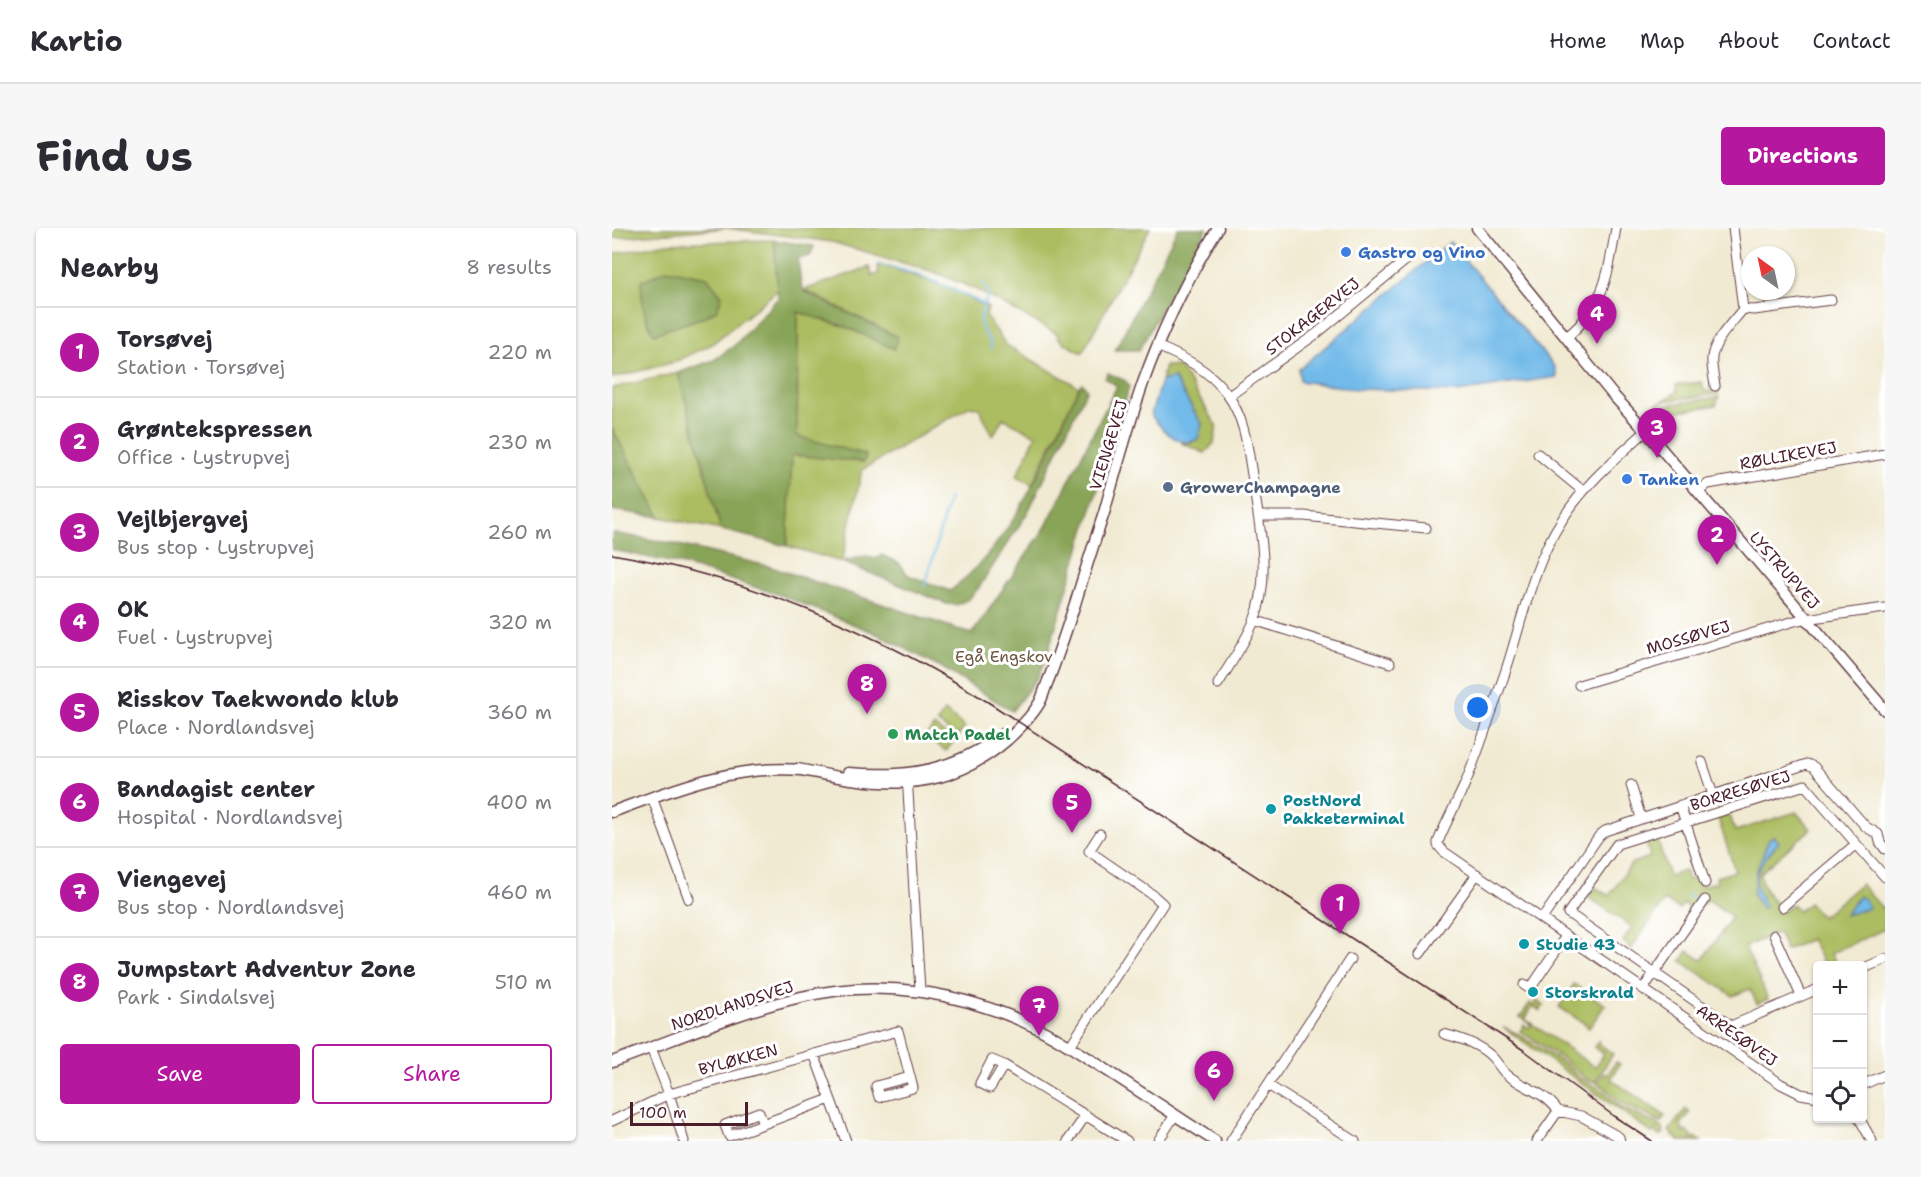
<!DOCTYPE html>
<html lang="en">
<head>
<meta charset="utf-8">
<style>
  :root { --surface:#fff; --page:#f7f7f7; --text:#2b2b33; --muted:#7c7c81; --line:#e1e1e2; --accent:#b5179e }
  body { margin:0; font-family:"Shantell Sans",sans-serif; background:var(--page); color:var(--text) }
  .controls { position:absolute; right:18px; bottom:18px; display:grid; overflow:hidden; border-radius:6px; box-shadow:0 2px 4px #0004 }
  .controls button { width:54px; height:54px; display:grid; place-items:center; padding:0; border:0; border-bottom:2px solid var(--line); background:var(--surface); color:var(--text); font:30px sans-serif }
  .compass { position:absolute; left:1129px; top:18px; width:54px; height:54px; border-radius:50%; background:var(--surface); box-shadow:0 2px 4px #0004; rotate:327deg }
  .scale { position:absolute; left:18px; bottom:15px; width:118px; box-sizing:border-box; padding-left:6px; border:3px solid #4a1f2b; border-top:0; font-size:16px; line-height:21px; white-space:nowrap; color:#4a1f2b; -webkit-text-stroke:4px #fff; paint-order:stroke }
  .you { position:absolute; left:866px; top:480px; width:21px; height:21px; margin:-15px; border:4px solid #fff; border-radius:50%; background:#1a73e8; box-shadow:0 0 0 9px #1a73e833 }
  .badge { display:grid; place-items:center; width:39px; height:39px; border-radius:50%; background:var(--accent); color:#fff; font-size:20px; font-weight:700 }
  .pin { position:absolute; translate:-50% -50px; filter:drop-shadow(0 2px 3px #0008) }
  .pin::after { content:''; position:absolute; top:32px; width:21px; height:18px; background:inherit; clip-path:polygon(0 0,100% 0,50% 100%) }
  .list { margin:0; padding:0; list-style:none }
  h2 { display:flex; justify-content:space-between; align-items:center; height:78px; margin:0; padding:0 24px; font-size:26px }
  h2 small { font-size:20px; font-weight:400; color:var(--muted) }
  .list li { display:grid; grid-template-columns:39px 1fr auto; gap:18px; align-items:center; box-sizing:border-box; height:90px; padding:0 24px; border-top:2px solid var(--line) }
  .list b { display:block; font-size:22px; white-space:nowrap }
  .list p { margin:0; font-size:20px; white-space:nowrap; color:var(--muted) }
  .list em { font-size:20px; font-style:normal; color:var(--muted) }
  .actions { display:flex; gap:12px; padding:18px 24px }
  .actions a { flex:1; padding:14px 0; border:2px solid var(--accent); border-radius:6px; text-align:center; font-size:21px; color:var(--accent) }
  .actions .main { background:var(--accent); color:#fff }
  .icon { flex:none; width:33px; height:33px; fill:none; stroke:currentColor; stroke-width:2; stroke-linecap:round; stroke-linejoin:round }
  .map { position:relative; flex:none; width:1273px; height:913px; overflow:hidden; border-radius:6px }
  header { display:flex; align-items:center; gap:36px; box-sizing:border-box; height:84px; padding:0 30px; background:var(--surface); border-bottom:2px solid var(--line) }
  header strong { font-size:28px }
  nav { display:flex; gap:33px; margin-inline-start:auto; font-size:21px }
  .intro { display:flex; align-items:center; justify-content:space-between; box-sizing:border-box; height:144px; padding:0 36px }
  h1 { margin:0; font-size:42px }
  .button { padding:15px 27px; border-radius:6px; background:var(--accent); color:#fff; font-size:21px; font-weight:700 }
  main { display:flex; gap:36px; padding:0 36px }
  aside { flex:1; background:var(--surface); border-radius:6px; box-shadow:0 2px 4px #0004 }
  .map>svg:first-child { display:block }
  .green { fill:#abbd61; stroke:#7a6e46; stroke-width:1.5 }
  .forest { fill:#88a457; stroke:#696241; stroke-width:1.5 }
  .water { fill:#71bae9; stroke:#5e6c8a; stroke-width:1.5 }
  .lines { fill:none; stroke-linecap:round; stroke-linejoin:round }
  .stream { stroke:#71bae9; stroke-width:2 }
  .minor-casing { stroke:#633d44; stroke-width:11 }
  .tertiary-casing { stroke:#633d44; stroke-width:13 }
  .minor { stroke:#fff; stroke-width:9 }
  .tertiary { stroke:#fff; stroke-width:10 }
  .tram { stroke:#4a1f2b; stroke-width:1.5 }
  .shop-dot { fill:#3f7fe0; stroke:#fff; stroke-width:2 }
  .service-dot { fill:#5c6f8a; stroke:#fff; stroke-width:2 }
  .leisure-dot { fill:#2e9e5b; stroke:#fff; stroke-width:2 }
  .culture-dot { fill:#0f9aa8; stroke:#fff; stroke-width:2 }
  .labels { text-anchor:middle; stroke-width:6; stroke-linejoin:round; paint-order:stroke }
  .shop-label { font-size:16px; font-weight:bold; fill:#366cbe; stroke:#fff; text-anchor:start }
  .street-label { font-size:16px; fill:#4a1f2b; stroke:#fff }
  .service-label { font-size:16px; font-weight:bold; fill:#4e5e75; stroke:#fff; text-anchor:start }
  .park-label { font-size:16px; fill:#6c563e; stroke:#fff }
  .leisure-label { font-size:16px; font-weight:bold; fill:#27864d; stroke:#fff; text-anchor:start }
  .culture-label { font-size:16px; font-weight:bold; fill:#0d838f; stroke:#fff; text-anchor:start }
</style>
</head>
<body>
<header>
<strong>Kartio</strong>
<nav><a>Home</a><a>Map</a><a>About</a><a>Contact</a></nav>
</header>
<div class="intro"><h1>Find us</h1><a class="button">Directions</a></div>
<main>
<aside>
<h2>Nearby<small>8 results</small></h2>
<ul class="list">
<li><span class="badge">1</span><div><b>Torsøvej</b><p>Station · Torsøvej</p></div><em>220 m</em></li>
<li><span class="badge">2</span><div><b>Grøntekspressen</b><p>Office · Lystrupvej</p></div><em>230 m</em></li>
<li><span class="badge">3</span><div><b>Vejlbjergvej</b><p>Bus stop · Lystrupvej</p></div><em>260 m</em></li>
<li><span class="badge">4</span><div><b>OK</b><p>Fuel · Lystrupvej</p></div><em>320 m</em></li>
<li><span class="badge">5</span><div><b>Risskov Taekwondo klub</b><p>Place · Nordlandsvej</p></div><em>360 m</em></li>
<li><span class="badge">6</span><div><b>Bandagist center</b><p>Hospital · Nordlandsvej</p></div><em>400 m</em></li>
<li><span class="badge">7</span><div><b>Viengevej</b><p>Bus stop · Nordlandsvej</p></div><em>460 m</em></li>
<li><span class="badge">8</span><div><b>Jumpstart Adventur Zone</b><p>Park · Sindalsvej</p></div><em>510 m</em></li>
</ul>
<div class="actions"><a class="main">Save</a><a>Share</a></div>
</aside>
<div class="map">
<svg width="1273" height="913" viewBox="0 0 1273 913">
  <rect width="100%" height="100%" fill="#fff"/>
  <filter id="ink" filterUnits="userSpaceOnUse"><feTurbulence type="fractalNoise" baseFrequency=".0167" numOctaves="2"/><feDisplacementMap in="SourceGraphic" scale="12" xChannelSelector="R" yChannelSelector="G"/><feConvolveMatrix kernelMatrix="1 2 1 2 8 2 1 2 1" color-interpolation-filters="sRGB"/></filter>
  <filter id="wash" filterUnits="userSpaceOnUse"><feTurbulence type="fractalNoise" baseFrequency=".008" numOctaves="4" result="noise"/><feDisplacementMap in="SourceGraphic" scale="24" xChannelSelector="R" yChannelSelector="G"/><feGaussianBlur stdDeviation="1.35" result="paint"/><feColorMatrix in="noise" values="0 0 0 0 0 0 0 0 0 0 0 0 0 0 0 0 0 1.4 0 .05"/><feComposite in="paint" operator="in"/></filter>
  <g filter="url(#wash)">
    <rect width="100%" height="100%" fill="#f1ead2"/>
    <path class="green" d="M 0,0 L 469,0 L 474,2 L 476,0 L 538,0 L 470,125 L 452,115 L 446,109 L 446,106 L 363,61 L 322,44 L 220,14 L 114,0 L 0,10 Z
      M 162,12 L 166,62 L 100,116 L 63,134 L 0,150 L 0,26 L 55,15 Z
      M 270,37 L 339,60 L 376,80 L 374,88 L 394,117 L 467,159 L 420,257 L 405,248 L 424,207 L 391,190 L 381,208 L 367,180 L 358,178 L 250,242 L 230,334 L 175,318 L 180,227 L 252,234 L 254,227 L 185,209 L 186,84 L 234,99 L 282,120 L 285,109 L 192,62 L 257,39 L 260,48 L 267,45 L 265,38 Z
      M 553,138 L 568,139 L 605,198 L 602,215 L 593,225 L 569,215 L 580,215 L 590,196 L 562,150 L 549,153 Z
      M 66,145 L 109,302 L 48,289 L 0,200 L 0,160 Z
      M 1090,154 L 1092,163 L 1106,162 L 1109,159 L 1106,166 L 1052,173 L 1034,183 L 1065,164 L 1064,157 Z
      M 1107,169 L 1104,177 L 1055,185 L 1042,192 L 1036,186 L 1054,177 Z
      M 333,483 L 353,499 L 345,509 L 325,494 Z
      M 322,498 L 342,513 L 334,523 L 314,508 Z
      M 1184,584 L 1199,601 L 1148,645 C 1149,661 1161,672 1171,684 L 1180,676 L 1187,683 L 1197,675 L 1210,689 L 1249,656 L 1270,680 L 1273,678 L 1273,701 L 1219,725 L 1225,737 L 1212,737 L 1199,711 L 1174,722 L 1166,704 L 1133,719 L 1156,771 L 1145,776 L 1138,761 L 1121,768 L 1069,733 L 1076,723 L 1090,732 L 1120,689 L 1097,672 L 1081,683 L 1071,676 L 1067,681 L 1053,672 L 1019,721 L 1011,713 L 1020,699 L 976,669 L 983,659 L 997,668 L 1020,635 L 1038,629 L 1034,613 L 1045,610 L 1057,648 L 1073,643 L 1076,652 L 1086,649 L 1089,658 L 1105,654 L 1104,649 L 1123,643 L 1106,590 L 1118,587 L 1123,603 Z
      M 962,756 L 993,777 L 977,800 L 975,799 L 975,797 L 947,779 Z
      M 925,773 L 932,778 L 929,778 L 928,783 L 921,778 L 913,791 L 983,839 L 992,826 L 982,819 L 987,812 L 986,815 L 1001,826 L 983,854 L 973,850 L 951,831 L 908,803 L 912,797 L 917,800 L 919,797 L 908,789 L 918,775 L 922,778 Z
      M 891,799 L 908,807 L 953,836 L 968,850 L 992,863 L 1010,880 L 1047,897 L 1046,899 L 1050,899 L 1052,904 L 1050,907 L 1045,907 L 1043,902 L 1040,905 Z
      M 1004,834 L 1008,836 L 999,851 L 1053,888 L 1049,894 L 1009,875 L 992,859 L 985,855 L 992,845 L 995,847 Z
      M 1074,881 L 1078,884 L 1068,898 L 1071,901 L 1070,903 L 1072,905 L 1074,903 L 1080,907 L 1079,909 L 1081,911 L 1083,909 L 1089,913 L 1067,913 L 1057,903 Z"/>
    <path class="forest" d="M 566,0 L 595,0 L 527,122 L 503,122 Z
      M 162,12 L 202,18 L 198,28 L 186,31 L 189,56 L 193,64 L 286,109 L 282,121 L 234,99 L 186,84 L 185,208 L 254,227 L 252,234 L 180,227 L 175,318 L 109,302 L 66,145 L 102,132 L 123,117 L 166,70 Z
      M 55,41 L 95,49 L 110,68 L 105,82 L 92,89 L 42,106 C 31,89 30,72 29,53 Z
      M 496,145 L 514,153 L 517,159 L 435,428 L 426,449 L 400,483 L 329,439 L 263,405 L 168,367 L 72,337 L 0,322 L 0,305 L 58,315 L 156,338 L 360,406 L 433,300 L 505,158 L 493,150 Z
      M 470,155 L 475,161 L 416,284 L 368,358 L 357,371 L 344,377 L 335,376 L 230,334 L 253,328 L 263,331 L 270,327 L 287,335 L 296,347 L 338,363 C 403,313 433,232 467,159 Z
      M 0,200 L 48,289 L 0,282 Z"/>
    <path class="water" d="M 838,14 L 943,139 L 945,149 L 845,164 L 745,161 L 688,153 L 687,141 Z
      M 562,150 L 590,196 L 586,211 C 569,222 549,201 539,187 L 549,153 Z
      M 1162,608 L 1167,614 C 1156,626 1140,643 1145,661 C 1147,667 1151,672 1153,679 L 1150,680 L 1141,667 L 1144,644 L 1157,611 Z
      M 1247,668 L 1254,673 L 1257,680 L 1233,687 Z"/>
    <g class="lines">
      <path class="stream" d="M 266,36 C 303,43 339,60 373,77
        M 371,55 L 376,63 C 375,74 366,87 369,97 C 371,106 379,110 379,120
        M 313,358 L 337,270
        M 1075,668 L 1083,670"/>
    </g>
  </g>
  <g filter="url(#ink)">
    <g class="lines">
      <defs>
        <path id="minor" d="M 1121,0 L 1131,81
          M 955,109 C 993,77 996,46 1004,0
          M 545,118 C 571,129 598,142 615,166 C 634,192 636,223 641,253 C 647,298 660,348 642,393 C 633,415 618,436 606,456
          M 1103,158 C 1102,149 1099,139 1100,129 C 1103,111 1120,95 1131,81 L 1142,82 L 1219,72
          M 617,168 L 704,106 L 799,28
          M 1034,203 C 1003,231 972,257 950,292 C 920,338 910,394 893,445 C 880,482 868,520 853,556 C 844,576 834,594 826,614 L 826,617 L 831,623 L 1169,856 L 1189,866 L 1206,869
          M 926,226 L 971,263
          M 1086,264 L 1096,256 L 1273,226
          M 646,288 L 692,288 L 814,300
          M 642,392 L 778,435
          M 967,457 L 1186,392 L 1273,380
          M 1090,534 L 1101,567
          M 295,547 L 308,763
          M 1019,557 L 1029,590
          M 40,569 L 77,671
          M 1068,577 L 1093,655
          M 1266,606 L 1268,614 L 1273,621
          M 1170,679 L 1244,616
          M 930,691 L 987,608 L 993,603 L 1195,536 L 1202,539 L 1254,599 L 1266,606
          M 1162,707 L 1189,768
          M 808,726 L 865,646
          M 1250,741 L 1273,731
          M 912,757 L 918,761 L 954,708
          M 1031,761 L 1093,672
          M 1206,761 L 1119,798 L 956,685 L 1005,616 L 1193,557 L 1273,649
          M 832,806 C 848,810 866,816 878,827 C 884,832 888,840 893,845 C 910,860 933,863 946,883 L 925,913
          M 458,818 L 551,676 L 541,667 L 477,623 L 488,606
          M 39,820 L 57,866 L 72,913
          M 202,826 L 234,913
          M 392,837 L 378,860 L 368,855 L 380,832 L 392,837 L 515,913
          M 656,857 L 743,913
          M 1250,857 L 1273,847
          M 946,883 L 969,888 L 1007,909 L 1008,913
          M 1247,890 L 1260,913
          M 0,893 L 57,866 L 286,803 L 301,860 L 267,869 L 264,858 L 298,849
          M 151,896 L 117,908 L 113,897 L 147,884 L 151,896 L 218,871
          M 456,913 L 474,887
          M 546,913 L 563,887
          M 619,913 L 738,731"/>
        <path id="tertiary" d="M 865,0 L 1001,167 L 1034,203 L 1273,482
          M 185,541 C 264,557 328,570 395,512 C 407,501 420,488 428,474 C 431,468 433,460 436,453 C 446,428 454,402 463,376 C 472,346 482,315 492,285 C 504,242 516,198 531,155 C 550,101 576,49 606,0
          M 236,545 C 296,550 342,543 391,506
          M 0,584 C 62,561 123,536 190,542
          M 0,834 C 62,812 124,784 189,769 C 268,750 350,764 423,799 C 449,811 472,828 496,843 C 532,866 567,890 603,913"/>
      </defs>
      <use href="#minor" class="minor-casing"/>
      <use href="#tertiary" class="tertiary-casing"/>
      <use href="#minor" class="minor"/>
      <use href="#tertiary" class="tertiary"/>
      <path class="tram" d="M 0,326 C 133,348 266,404 379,476 L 913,823 L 1006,891
        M 1000,887 L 1040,913"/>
    </g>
  </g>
  <g class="shop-dot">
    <circle cx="734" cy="24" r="6"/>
    <circle cx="1015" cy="251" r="6"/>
  </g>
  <circle class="service-dot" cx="556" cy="259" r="6"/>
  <circle class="leisure-dot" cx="281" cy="506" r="6"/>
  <g class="culture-dot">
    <circle cx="659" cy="581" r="6"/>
    <circle cx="912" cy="716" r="6"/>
    <circle cx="921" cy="764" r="6"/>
  </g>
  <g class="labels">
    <g class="shop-label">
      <text x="746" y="30">Gastro og Vino</text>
      <text x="1027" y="257">Tanken</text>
    </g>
    <g class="street-label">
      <text transform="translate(700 88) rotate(-38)" y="6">STOKAGERVEJ</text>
      <text transform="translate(496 217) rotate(-73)" y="6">VIENGEVEJ</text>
      <text transform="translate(1176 227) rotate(-10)" y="6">RØLLIKEVEJ</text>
      <text transform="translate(1173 342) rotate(49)" y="6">LYSTRUPVEJ</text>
      <text transform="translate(1076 409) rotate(-16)" y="6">MOSSØVEJ</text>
      <text transform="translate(1128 562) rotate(-17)" y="6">BORRESØVEJ</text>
      <text transform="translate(120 777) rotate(-18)" y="6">NORDLANDSVEJ</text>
      <text transform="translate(1125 807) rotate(35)" y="6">ARRESØVEJ</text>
      <text transform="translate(126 831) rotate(-15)" y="6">BYLØKKEN</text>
    </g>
    <g class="service-label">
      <text x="568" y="265">GrowerChampagne</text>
    </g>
    <g class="park-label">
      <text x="392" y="434">Egå Engskov</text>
    </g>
    <g class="leisure-label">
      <text x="293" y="512">Match Padel</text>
    </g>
    <g class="culture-label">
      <text x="671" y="578">PostNord<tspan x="671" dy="18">Pakketerminal</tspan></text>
      <text x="924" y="722">Studie 43</text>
      <text x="933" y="770">Storskrald</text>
    </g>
  </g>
</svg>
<div class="controls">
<button>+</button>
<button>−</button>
<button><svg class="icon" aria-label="locate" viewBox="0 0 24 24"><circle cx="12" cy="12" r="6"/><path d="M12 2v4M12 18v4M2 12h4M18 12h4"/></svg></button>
</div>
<svg class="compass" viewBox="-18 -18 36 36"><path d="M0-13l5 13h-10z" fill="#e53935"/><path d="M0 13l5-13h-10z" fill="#7c7c81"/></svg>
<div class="scale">100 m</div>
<div class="you"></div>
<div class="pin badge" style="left:728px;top:706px">1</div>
<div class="pin badge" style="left:1105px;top:337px">2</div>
<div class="pin badge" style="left:1045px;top:230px">3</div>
<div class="pin badge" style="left:985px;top:116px">4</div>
<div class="pin badge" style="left:460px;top:605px">5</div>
<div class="pin badge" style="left:602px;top:873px">6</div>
<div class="pin badge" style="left:427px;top:808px">7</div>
<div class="pin badge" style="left:255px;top:486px">8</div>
</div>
</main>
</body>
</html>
